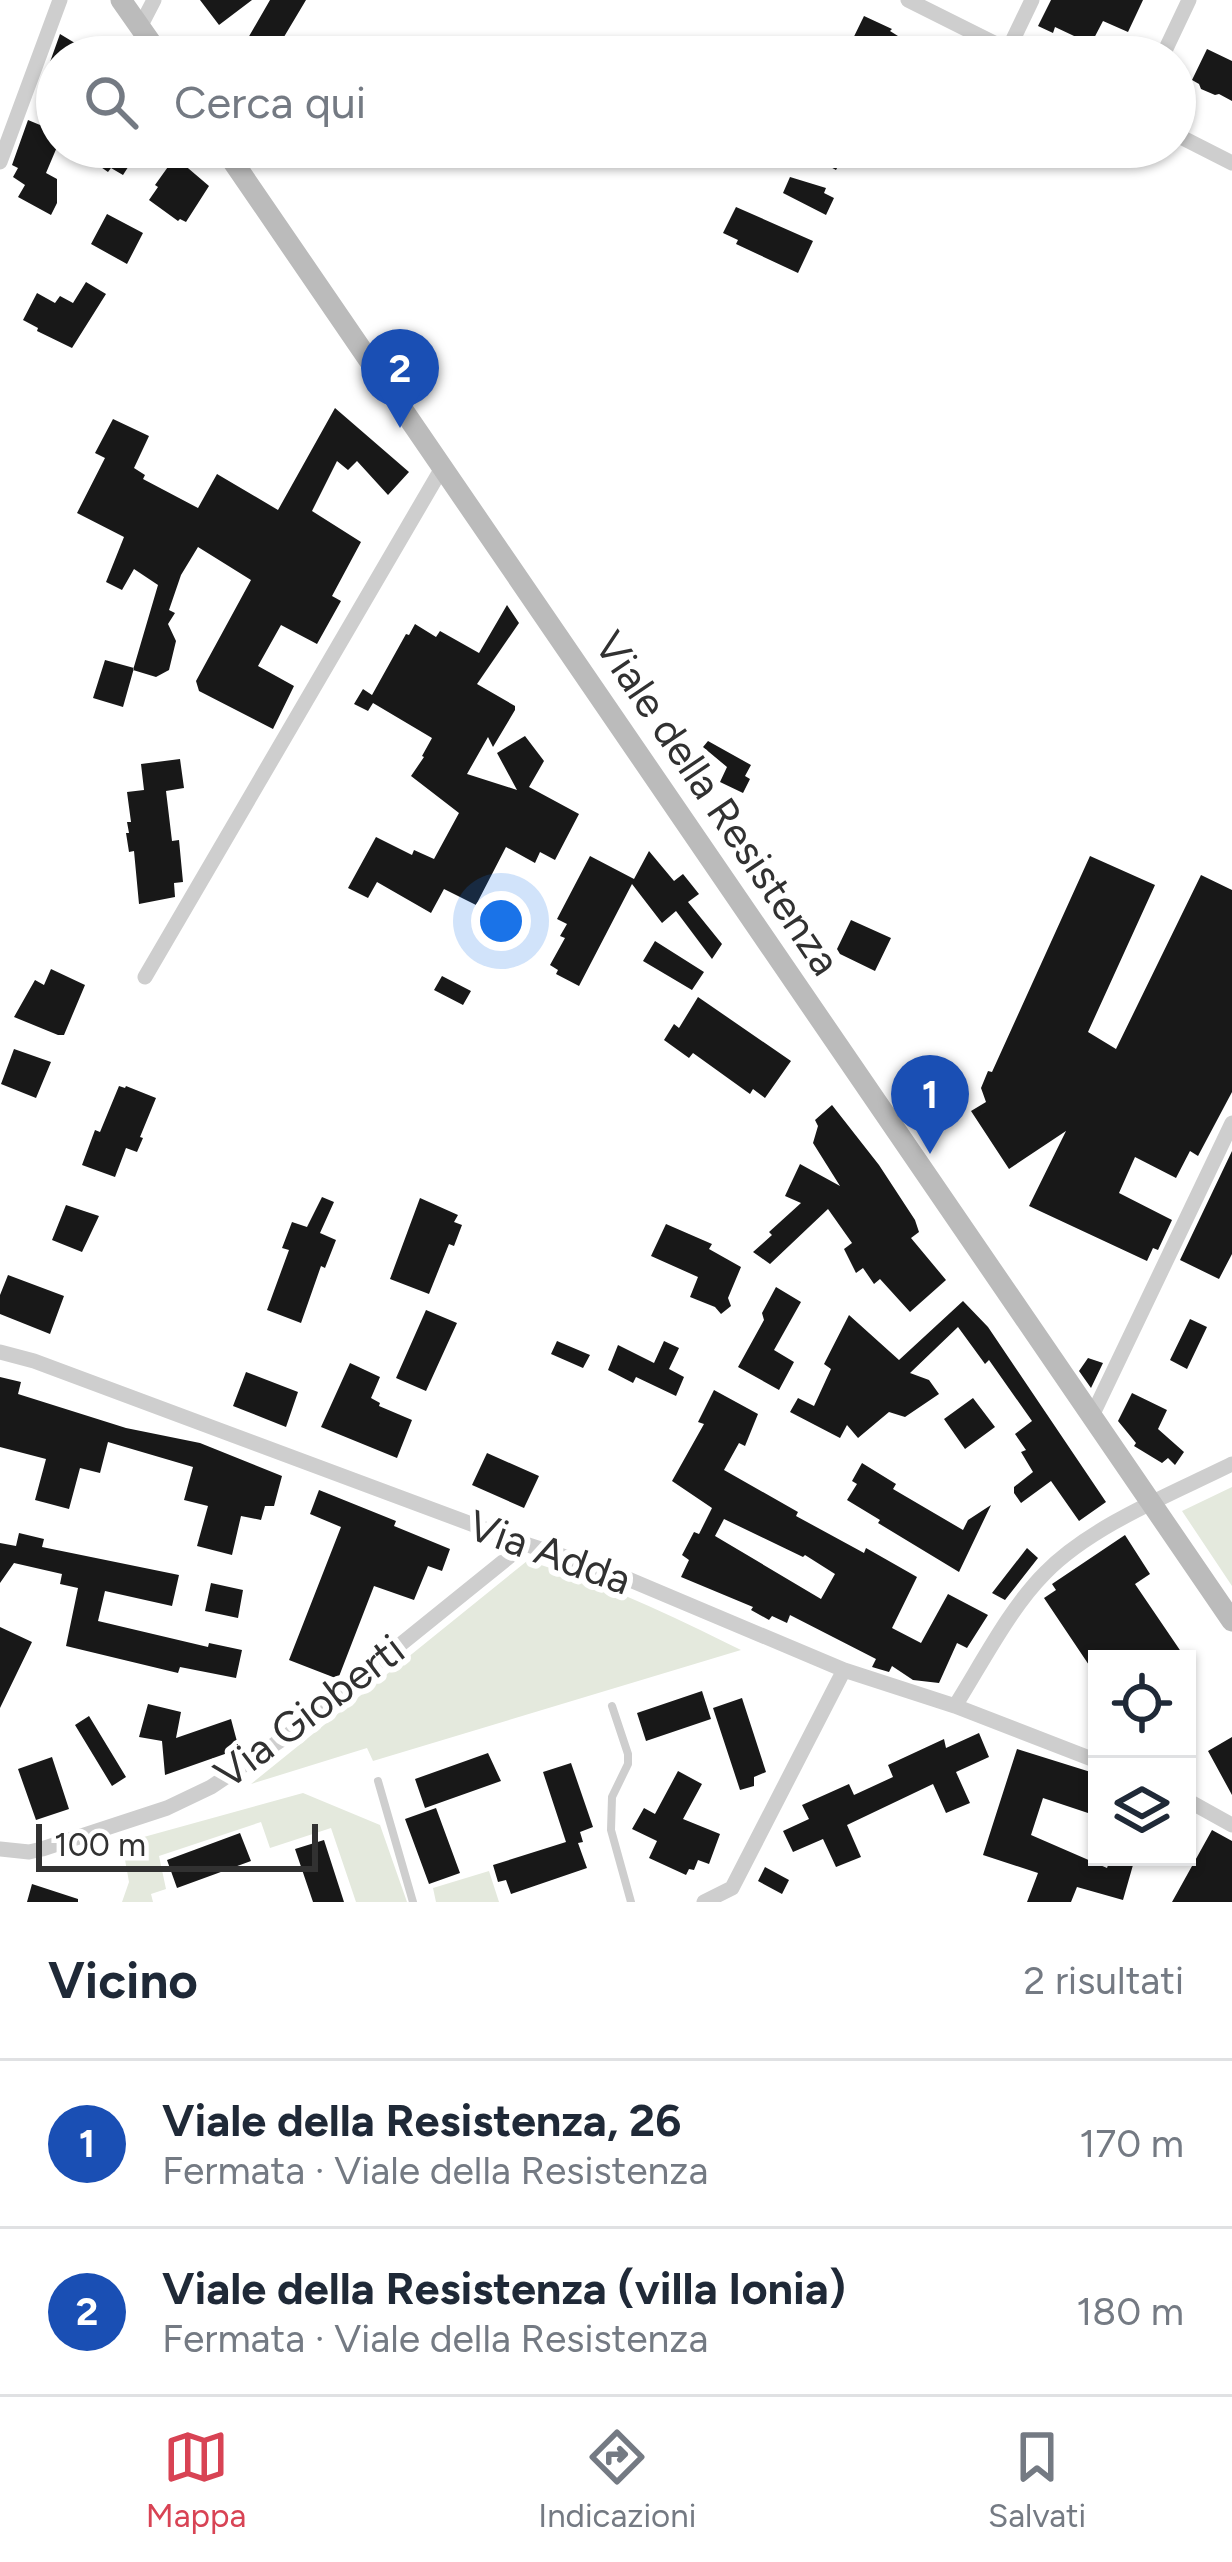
<!DOCTYPE html>
<html lang="it">
<head>
<meta charset="utf-8">
<style>
  :root { --surface:#fff; --page:#f2f2f3; --text:#1f2937; --muted:#747a83; --line:#e0e1e3; --accent:#d84354 }
  body { margin:0; font-family:Figtree,sans-serif; background:var(--page); color:var(--text) }
  .controls { position:absolute; right:36px; bottom:36px; display:grid; overflow:hidden; border-radius:0px; box-shadow:0 3px 9px #0004 }
  .controls button { width:108px; height:108px; display:grid; place-items:center; padding:0; border:0; border-bottom:3px solid var(--line); background:var(--surface); color:var(--text); font:60px sans-serif }
  .scale { position:absolute; left:36px; bottom:30px; width:282px; box-sizing:border-box; padding-left:12px; border:6px solid #313131; border-top:0; font-size:33px; line-height:42px; white-space:nowrap; color:#313131; -webkit-text-stroke:9px #fff; paint-order:stroke }
  .you { position:absolute; left:501px; top:921px; width:42px; height:42px; margin:-30px; border:9px solid #fff; border-radius:50%; background:#1a73e8; box-shadow:0 0 0 18px #1a73e833 }
  .badge { display:grid; place-items:center; width:78px; height:78px; border-radius:50%; background:var(--accent); color:#fff; font-size:39px; font-weight:700 }
  .pin { position:absolute; translate:-50% -99px; filter:drop-shadow(0 3px 6px #0008) }
  .pin::after { content:''; position:absolute; top:63px; width:42px; height:36px; background:inherit; clip-path:polygon(0 0,100% 0,50% 100%) }
  .list { margin:0; padding:0; list-style:none }
  h2 { display:flex; justify-content:space-between; align-items:center; height:156px; margin:0; padding:0 48px; font-size:51px }
  h2 small { font-size:39px; font-weight:400; color:var(--muted) }
  .list li { display:grid; grid-template-columns:78px 1fr auto; gap:36px; align-items:center; box-sizing:border-box; height:168px; padding:0 48px; border-top:3px solid var(--line) }
  .list b { display:block; font-size:45px; white-space:nowrap }
  .list p { margin:0; font-size:39px; white-space:nowrap; color:var(--muted) }
  .list em { font-size:39px; font-style:normal; color:var(--muted) }
  .icon { flex:none; width:66px; height:66px; fill:none; stroke:currentColor; stroke-width:2; stroke-linecap:round; stroke-linejoin:round }
  .map { position:relative; flex:none; width:1232px; height:1902px; overflow:hidden }
  .search { position:absolute; background:var(--surface); box-shadow:0 3px 9px #0004; left:36px; right:36px; top:36px; height:132px; display:flex; align-items:center; gap:30px; box-sizing:border-box; padding:0 42px; border-radius:66px; color:var(--muted); font-size:45px }
  .sheet { height:492px; background:var(--surface) }
  nav { display:flex; justify-content:space-around; align-items:center; box-sizing:border-box; height:168px; border-top:3px solid var(--line); background:var(--surface); font-size:33px; color:var(--muted) }
  nav a { display:grid; justify-items:center; gap:6px }
  nav .on { color:var(--accent) }
  .map>svg:first-child { display:block }
  .green { fill:#e4e9dd }
  .building { fill:#181818; fill-rule:evenodd }
  .lines { fill:none; stroke-linecap:round; stroke-linejoin:round }
  .lane { stroke:#cecece; stroke-width:8 }
  .street { stroke:#cecece; stroke-width:15 }
  .secondary { stroke:#bbb; stroke-width:21 }
  .labels { text-anchor:middle; stroke-width:12; stroke-linejoin:round; paint-order:stroke }
  .street-label { font-size:42px; fill:#313131; stroke:#fff }
</style>
</head>
<body>
<div class="map">
<svg width="1232" height="1902" viewBox="0 0 1232 1902">
  <rect width="100%" height="100%" fill="#fff"/>
  <path class="green" d="M 1232,1487 L 1232,1586 L 1182,1511 Z
    M 527,1561 C 602,1582 670,1615 741,1650 L 373,1761 L 367,1748 L 251,1784 Z
    M 303,1793 L 380,1825 L 407,1902 L 356,1902 L 331,1828 L 270,1848 L 261,1822 L 159,1856 L 166,1889 L 151,1894 L 153,1902 L 122,1902 L 129,1882 L 122,1843 Z
    M 489,1871 L 499,1902 L 436,1902 L 433,1888 Z"/>
  <path class="building" d="M 200,0 L 252,0 L 219,25 Z
    M 270,0 L 306,0 L 272,57 L 237,57 Z
    M 1051,0 L 1143,0 L 1128,32 L 1103,21 L 1091,44 L 1055,27 L 1053,33 L 1038,26 Z
    M 864,16 L 892,29 L 890,31 L 914,46 L 908,57 L 886,51 L 883,57 L 844,57 Z
    M 60,34 L 98,57 L 57,57 L 57,83 L 45,76 Z
    M 1207,49 L 1232,61 L 1232,101 L 1219,94 L 1215,95 L 1201,89 L 1199,84 L 1192,80 Z
    M 28,120 L 57,132 L 57,147 L 46,173 L 57,179 L 57,203 L 51,215 L 18,197 L 25,185 L 13,177 L 18,168 L 12,165 Z
    M 72,147 L 141,147 L 123,175 L 111,168 L 108,172 Z
    M 794,147 L 848,147 L 836,170 Z
    M 175,157 L 209,186 L 186,222 L 180,219 L 178,221 L 149,200 L 158,187 L 155,185 Z
    M 790,177 L 826,188 L 824,193 L 834,198 L 826,215 L 783,193 Z
    M 736,207 L 813,241 L 798,273 L 736,244 L 738,240 L 723,233 Z
    M 107,214 L 143,233 L 127,264 L 91,244 Z
    M 86,282 L 106,294 L 72,348 L 37,331 L 38,328 L 23,320 L 37,293 L 55,303 L 60,296 L 73,303 Z
    M 335,408 L 409,472 L 388,495 L 357,461 L 348,470 L 337,461 L 312,511 L 361,542 L 332,596 L 341,601 L 317,644 L 281,625 L 258,666 L 294,686 L 273,729 L 199,691 L 196,681 L 251,580 L 198,547 L 181,575 L 169,610 L 175,613 L 168,624 L 176,641 L 169,670 L 156,677 L 133,670 L 158,585 L 134,569 L 122,590 L 106,582 L 124,537 L 77,513 L 105,458 L 95,453 L 113,419 L 149,436 L 134,468 L 145,475 L 143,479 L 198,508 L 217,474 L 278,510 Z
    M 507,605 L 519,623 L 477,684 L 515,706 L 515,710 L 493,747 L 488,737 L 467,774 L 517,790 L 497,753 L 525,736 L 544,761 L 529,787 L 579,814 L 555,860 L 540,852 L 535,863 L 506,847 L 476,905 L 444,889 L 431,913 L 377,882 L 368,898 L 348,888 L 376,837 L 412,855 L 414,850 L 434,859 L 459,813 L 411,776 L 424,757 L 422,756 L 432,738 L 373,703 L 368,711 L 354,704 L 363,689 L 372,695 L 406,634 L 409,635 L 415,624 L 436,637 L 440,631 L 479,653 Z
    M 105,660 L 134,668 L 123,707 L 93,698 Z
    M 708,741 L 751,765 L 745,776 L 750,779 L 743,793 L 720,782 L 727,767 L 703,747 Z
    M 180,759 L 184,788 L 166,791 L 172,841 L 179,840 L 183,882 L 174,883 L 175,897 L 139,904 L 134,851 L 129,852 L 126,833 L 129,833 L 127,822 L 131,822 L 127,792 L 144,790 L 141,764 Z
    M 649,851 L 674,881 L 683,874 L 699,894 L 688,902 L 722,944 L 712,959 L 676,911 L 662,923 L 632,884 L 579,986 L 556,974 L 558,970 L 550,965 L 565,938 L 560,936 L 567,924 L 557,919 L 590,856 L 634,879 Z
    M 1090,856 L 1155,885 L 1088,1032 L 1116,1049 L 1201,875 L 1232,890 L 1232,1092 L 1198,1156 L 1190,1151 L 1176,1178 L 1135,1157 L 1119,1193 L 1172,1220 L 1158,1250 L 1153,1248 L 1147,1261 L 1029,1206 L 1066,1131 L 1009,1169 L 971,1111 L 986,1102 L 981,1088 L 988,1071 L 992,1072 Z
    M 851,920 L 891,938 L 875,971 L 840,954 L 837,949 Z
    M 655,941 L 704,972 L 692,990 L 643,961 Z
    M 51,969 L 85,985 L 64,1035 L 58,1035 L 14,1017 L 35,980 L 44,985 Z
    M 442,976 L 471,991 L 463,1005 L 434,990 Z
    M 698,997 L 791,1061 L 765,1098 L 753,1089 L 750,1094 L 693,1053 L 689,1058 L 664,1040 L 674,1024 L 679,1028 Z
    M 14,1049 L 51,1062 L 36,1098 L 1,1084 Z
    M 119,1086 L 125,1088 L 126,1086 L 156,1098 L 140,1137 L 143,1138 L 137,1152 L 126,1148 L 115,1177 L 82,1165 L 95,1130 L 100,1132 Z
    M 832,1105 L 879,1165 L 915,1220 L 919,1232 L 911,1238 L 946,1280 L 910,1312 L 880,1279 L 874,1284 L 863,1268 L 856,1273 L 844,1249 L 852,1243 L 828,1209 L 770,1264 L 753,1252 L 772,1235 L 769,1232 L 801,1203 L 785,1196 L 800,1164 L 840,1186 L 813,1143 L 818,1126 L 815,1120 Z
    M 1232,1151 L 1232,1254 L 1219,1279 L 1180,1260 Z
    M 322,1197 L 334,1202 L 320,1233 L 336,1240 L 325,1268 L 321,1266 L 301,1323 L 267,1310 L 289,1250 L 282,1248 L 292,1222 L 307,1227 Z
    M 420,1198 L 458,1215 L 454,1222 L 462,1225 L 454,1246 L 449,1244 L 429,1294 L 390,1279 Z
    M 66,1205 L 99,1216 L 82,1252 L 52,1240 Z
    M 666,1224 L 712,1244 L 709,1249 L 741,1267 L 728,1298 L 731,1306 L 721,1314 L 715,1307 L 690,1297 L 698,1277 L 651,1256 Z
    M 8,1275 L 64,1296 L 50,1334 L 0,1314 L 0,1295 Z
    M 776,1287 L 801,1302 L 774,1350 L 794,1362 L 779,1390 L 738,1367 L 764,1320 L 762,1313 Z
    M 963,1301 L 988,1327 L 1106,1502 L 1079,1521 L 1051,1481 L 1021,1503 L 1014,1493 L 1014,1487 L 1033,1472 L 1021,1452 L 1026,1450 L 1015,1434 L 1032,1421 L 989,1360 L 985,1364 L 958,1327 L 910,1373 L 929,1380 L 939,1394 L 905,1417 L 889,1412 L 858,1438 L 847,1425 L 840,1438 L 790,1412 L 798,1398 L 814,1406 L 831,1369 L 824,1364 L 849,1315 L 899,1360 Z
    M 426,1310 L 457,1323 L 426,1391 L 396,1378 Z
    M 1190,1319 L 1207,1327 L 1187,1369 L 1170,1360 Z
    M 557,1341 L 590,1355 L 583,1368 L 551,1354 Z
    M 664,1341 L 679,1348 L 669,1369 L 684,1377 L 676,1396 L 636,1377 L 633,1383 L 608,1370 L 618,1345 L 654,1363 Z
    M 1088,1358 L 1103,1363 L 1091,1388 L 1079,1371 Z
    M 350,1363 L 380,1377 L 371,1398 L 380,1403 L 379,1406 L 412,1420 L 397,1458 L 321,1427 Z
    M 246,1372 L 298,1392 L 286,1427 L 233,1406 Z
    M 0,1377 L 21,1382 L 18,1394 L 126,1428 L 200,1443 L 282,1476 L 274,1506 L 265,1506 L 261,1520 L 241,1516 L 232,1555 L 197,1546 L 208,1506 L 184,1500 L 193,1467 L 108,1442 L 100,1473 L 80,1468 L 69,1509 L 35,1500 L 46,1459 L 0,1447 Z
    M 714,1390 L 758,1414 L 745,1446 L 739,1443 L 724,1470 L 798,1512 L 796,1516 L 864,1553 L 866,1548 L 917,1577 L 892,1628 L 921,1643 L 948,1594 L 988,1615 L 967,1648 L 957,1643 L 939,1683 L 913,1680 L 892,1666 L 889,1672 L 872,1667 L 876,1659 L 790,1615 L 787,1623 L 772,1616 L 769,1620 L 751,1610 L 753,1607 L 681,1577 L 689,1560 L 682,1555 L 694,1532 L 699,1534 L 712,1508 L 672,1481 L 704,1424 L 698,1422 ZM 724,1519 L 803,1557 L 805,1555 L 835,1574 L 821,1599 L 715,1536 Z
    M 1132,1393 L 1167,1410 L 1158,1429 L 1184,1452 L 1175,1465 L 1168,1458 L 1162,1463 L 1134,1446 L 1136,1443 L 1118,1421 Z
    M 973,1398 L 995,1427 L 965,1449 L 944,1419 Z
    M 487,1453 L 539,1476 L 524,1508 L 472,1485 Z
    M 862,1463 L 896,1484 L 893,1489 L 963,1530 L 968,1520 L 991,1505 L 959,1572 L 878,1523 L 880,1520 L 847,1500 L 857,1484 L 852,1481 Z
    M 319,1490 L 396,1521 L 394,1526 L 450,1549 L 442,1571 L 428,1566 L 414,1600 L 374,1586 L 338,1679 L 289,1660 L 341,1527 L 310,1514 Z
    M 19,1533 L 44,1539 L 42,1547 L 179,1575 L 172,1606 L 105,1591 L 98,1621 L 208,1647 L 209,1643 L 242,1650 L 236,1678 L 180,1667 L 178,1673 L 66,1646 L 78,1588 L 60,1584 L 62,1574 L 14,1563 L 0,1583 L 0,1543 L 16,1546 Z
    M 1125,1535 L 1150,1574 L 1135,1584 L 1186,1659 L 1097,1659 L 1097,1677 L 1044,1598 L 1056,1590 L 1052,1584 Z
    M 1027,1548 L 1038,1558 L 1005,1600 L 992,1593 Z
    M 211,1583 L 243,1590 L 238,1618 L 205,1611 Z
    M 0,1627 L 32,1642 L 0,1708 Z
    M 702,1691 L 711,1719 L 646,1741 L 637,1713 Z
    M 742,1698 L 766,1772 L 754,1777 L 754,1786 L 740,1790 L 713,1708 Z
    M 148,1704 L 181,1712 L 176,1738 L 231,1719 L 239,1749 L 165,1775 L 162,1741 L 139,1737 Z
    M 89,1716 L 126,1777 L 112,1786 L 75,1725 Z
    M 979,1733 L 989,1757 L 956,1772 L 970,1803 L 946,1813 L 933,1784 L 847,1825 L 861,1857 L 836,1867 L 823,1839 L 793,1852 L 783,1831 L 809,1819 L 802,1805 L 849,1784 L 854,1795 L 893,1777 L 888,1765 L 944,1739 L 946,1748 Z
    M 1232,1737 L 1232,1795 L 1208,1751 Z
    M 1017,1749 L 1097,1774 L 1097,1816 L 1043,1798 L 1031,1835 L 1107,1868 L 1111,1857 L 1132,1857 L 1130,1863 L 1133,1865 L 1123,1900 L 1077,1887 L 1071,1902 L 1027,1902 L 1038,1873 L 983,1855 Z
    M 488,1753 L 501,1781 L 425,1808 L 415,1779 Z
    M 52,1757 L 69,1809 L 36,1820 L 18,1769 Z
    M 571,1763 L 593,1827 L 580,1832 L 583,1842 L 578,1843 L 587,1868 L 511,1894 L 506,1880 L 498,1882 L 493,1865 L 566,1842 L 543,1772 Z
    M 678,1771 L 702,1784 L 683,1819 L 720,1834 L 709,1864 L 698,1860 L 694,1870 L 689,1869 L 686,1875 L 649,1858 L 657,1841 L 632,1829 L 644,1808 L 655,1814 Z
    M 436,1808 L 460,1873 L 429,1884 L 405,1819 Z
    M 1212,1830 L 1232,1841 L 1232,1902 L 1172,1902 Z
    M 240,1833 L 251,1861 L 177,1888 L 167,1860 Z
    M 324,1840 L 344,1902 L 313,1902 L 295,1849 Z
    M 765,1867 L 789,1880 L 782,1894 L 758,1881 Z
    M 32,1884 L 78,1899 L 78,1902 L 27,1902 Z"/>
  <g class="lines">
    <path class="lane" d="M 612,1706 L 628,1754 L 628,1764 L 612,1797 L 611,1830 L 631,1902
      M 378,1781 L 413,1902"/>
    <path class="street" d="M 908,0 L 1022,57
      M 140,27 L 154,0
      M 1008,50 L 1032,0
      M 1162,57 L 1189,0
      M 1175,134 L 1232,163
      M 0,162 L 60,0
      M 145,977 L 442,468
      M 0,1352 L 34,1361 L 525,1544 L 609,1571 L 844,1670 L 955,1706 L 1097,1761
      M 1091,1418 L 1232,1123
      M 955,1706 C 982,1663 1010,1608 1045,1573 C 1092,1525 1172,1494 1232,1464
      M 1187,1800 L 1232,1825
      M 0,1849 L 29,1852 L 42,1849 L 167,1808 L 211,1787 L 287,1736 L 525,1544
      M 704,1902 L 732,1888 L 844,1670"/>
    <path class="secondary" d="M 121,0 L 161,57
      M 223,147 L 1232,1621"/>
  </g>
  <g class="labels">
    <g class="street-label">
      <text transform="translate(718 803) rotate(56)" y="15">Viale della Resistenza</text>
      <text transform="translate(550 1552) rotate(20)" y="15">Via Adda</text>
      <text transform="translate(309 1711) rotate(-37)" y="15">Via Gioberti</text>
    </g>
  </g>
</svg>
<div class="controls">
<button><svg class="icon" aria-label="locate" viewBox="0 0 24 24"><circle cx="12" cy="12" r="6"/><path d="M12 2v4M12 18v4M2 12h4M18 12h4"/></svg></button>
<button><svg class="icon" aria-label="layers" viewBox="0 0 24 24"><path d="M12 4l9 5-9 5-9-5zM3 14l9 5 9-5"/></svg></button>
</div>
<div class="scale">100 m</div>
<div class="you"></div>
<div class="pin badge" style="left:930px;top:1154px;background:#1a4fb4">1</div>
<div class="pin badge" style="left:400px;top:428px;background:#1a4fb4">2</div>
<div class="search"><svg class="icon" aria-label="search" viewBox="0 0 24 24"><circle cx="10" cy="10" r="6"/><path d="M15 15l6 6"/></svg>Cerca qui</div>
</div>
<section class="sheet">
<h2>Vicino<small>2 risultati</small></h2>
<ul class="list">
<li><span class="badge" style="background:#1a4fb4">1</span><div><b>Viale della Resistenza, 26</b><p>Fermata · Viale della Resistenza</p></div><em>170 m</em></li>
<li><span class="badge" style="background:#1a4fb4">2</span><div><b>Viale della Resistenza (villa Ionia)</b><p>Fermata · Viale della Resistenza</p></div><em>180 m</em></li>
</ul>
</section>
<nav>
<a class="on"><svg class="icon" aria-label="map" viewBox="0 0 24 24"><path d="M3 6l6-2 6 2 6-2v14l-6 2-6-2-6 2zM9 4v14M15 6v14"/></svg>Mappa</a>
<a><svg class="icon" aria-label="directions" viewBox="0 0 24 24"><path d="M12 3l9 9-9 9-9-9zM9 14v-3h6M13 9l2 2-2 2"/></svg>Indicazioni</a>
<a><svg class="icon" aria-label="saved" viewBox="0 0 24 24"><path d="M7 4h10v16l-5-4-5 4z"/></svg>Salvati</a>
</nav>
</body>
</html>
